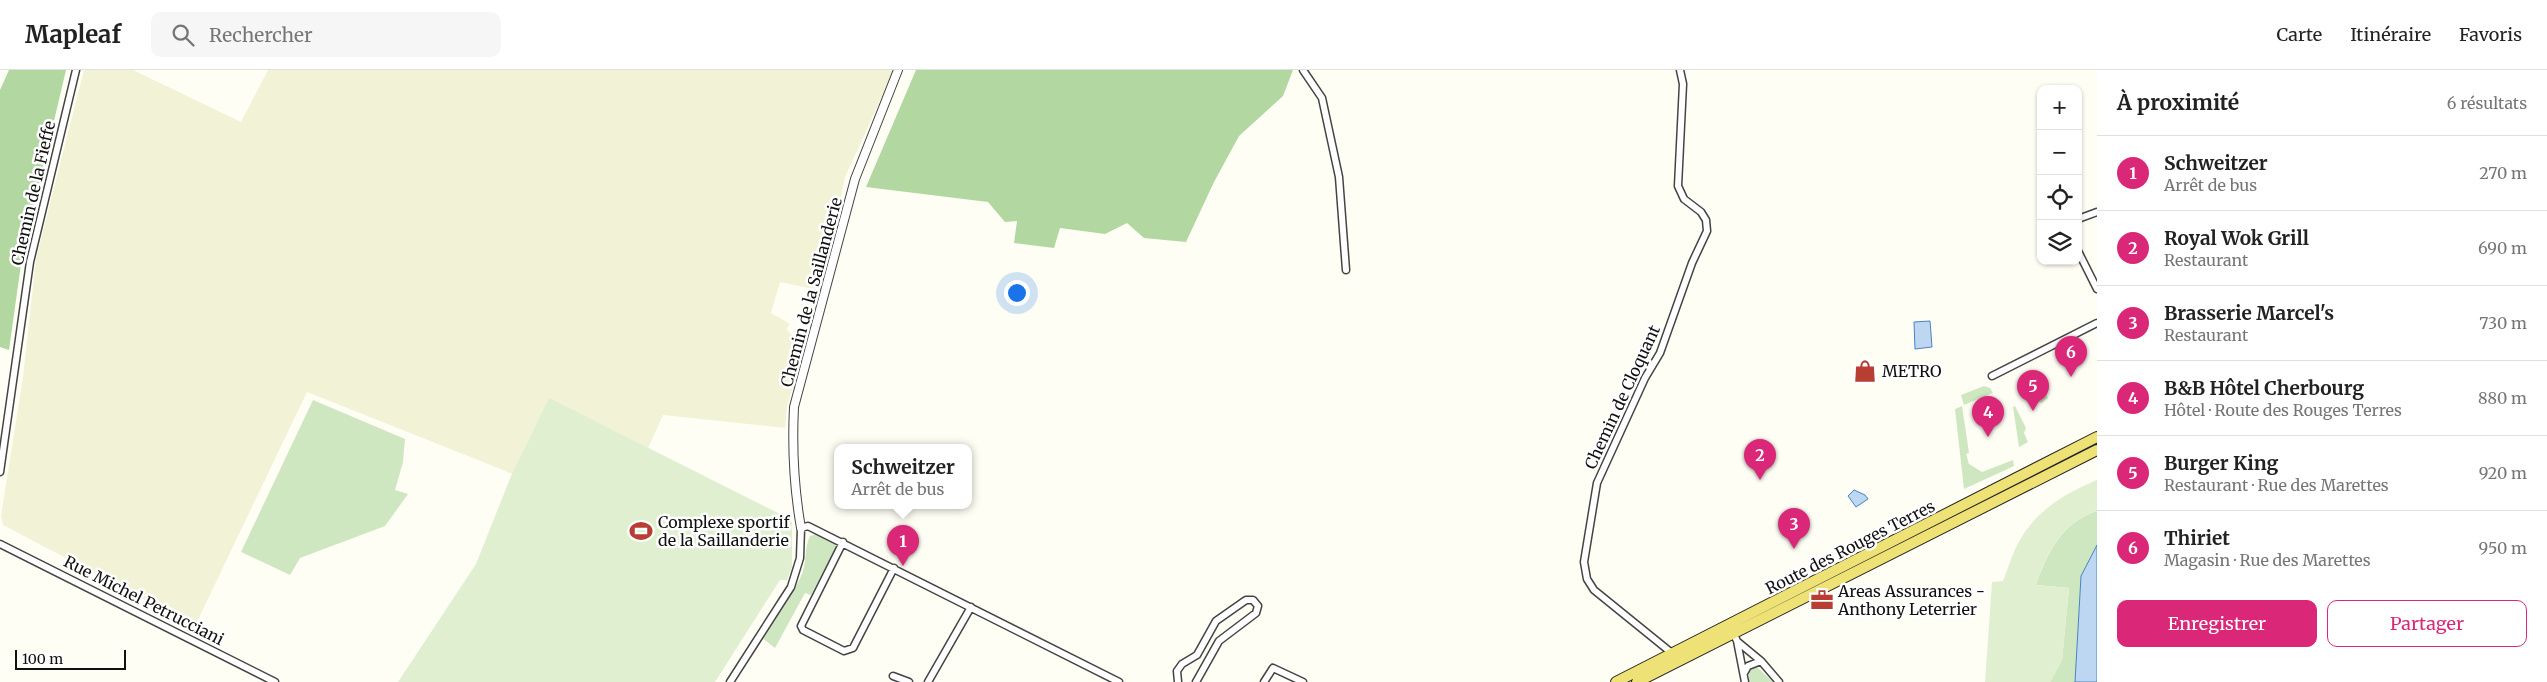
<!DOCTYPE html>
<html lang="fr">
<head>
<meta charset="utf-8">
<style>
  :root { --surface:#fff; --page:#f6f6f6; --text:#222; --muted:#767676; --line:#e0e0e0; --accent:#db2777 }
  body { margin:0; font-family:Merriweather,serif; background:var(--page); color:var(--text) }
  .controls { position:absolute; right:15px; top:15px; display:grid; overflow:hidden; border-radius:10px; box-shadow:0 1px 4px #0004 }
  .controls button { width:45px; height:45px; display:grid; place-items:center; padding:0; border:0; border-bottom:1px solid var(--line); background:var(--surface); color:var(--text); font:25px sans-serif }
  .scale { position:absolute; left:15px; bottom:12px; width:111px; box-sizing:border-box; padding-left:5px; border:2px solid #111; border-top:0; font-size:14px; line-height:18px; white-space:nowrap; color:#111; -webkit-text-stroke:4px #fff; paint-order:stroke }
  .you { position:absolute; left:1016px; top:222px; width:18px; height:18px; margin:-12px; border:4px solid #fff; border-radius:50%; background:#1a73e8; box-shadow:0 0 0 8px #1a73e833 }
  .badge { display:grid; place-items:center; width:32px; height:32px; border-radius:50%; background:var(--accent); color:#fff; font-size:16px; font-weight:700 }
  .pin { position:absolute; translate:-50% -41px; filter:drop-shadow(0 1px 2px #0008) }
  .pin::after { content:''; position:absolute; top:26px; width:18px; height:15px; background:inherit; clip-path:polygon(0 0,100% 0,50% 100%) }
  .popup { position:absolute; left:834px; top:374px; width:138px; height:65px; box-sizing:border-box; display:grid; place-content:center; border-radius:10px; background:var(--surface); filter:drop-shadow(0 1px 4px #0005); font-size:16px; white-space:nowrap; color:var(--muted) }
  .popup b { font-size:19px; color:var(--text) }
  .popup::after { content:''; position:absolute; left:50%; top:100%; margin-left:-10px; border:10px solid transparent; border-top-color:var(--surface) }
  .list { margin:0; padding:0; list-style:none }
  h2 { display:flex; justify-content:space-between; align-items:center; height:65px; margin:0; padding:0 20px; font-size:21px }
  h2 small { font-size:16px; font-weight:400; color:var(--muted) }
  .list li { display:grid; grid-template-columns:32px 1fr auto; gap:15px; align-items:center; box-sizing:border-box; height:75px; padding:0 20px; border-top:1px solid var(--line) }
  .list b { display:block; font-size:19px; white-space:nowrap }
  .list p { margin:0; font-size:16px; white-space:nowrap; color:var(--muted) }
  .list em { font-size:16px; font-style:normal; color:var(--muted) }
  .actions { display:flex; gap:10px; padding:15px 20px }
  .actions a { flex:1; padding:11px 0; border:1px solid var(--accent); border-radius:10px; text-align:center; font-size:18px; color:var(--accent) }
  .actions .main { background:var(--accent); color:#fff }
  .icon { flex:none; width:28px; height:28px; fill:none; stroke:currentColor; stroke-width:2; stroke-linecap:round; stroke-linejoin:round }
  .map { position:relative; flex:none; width:2097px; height:612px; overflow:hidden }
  header { display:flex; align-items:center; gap:30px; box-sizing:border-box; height:70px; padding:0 25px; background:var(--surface); border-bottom:1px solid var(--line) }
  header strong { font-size:24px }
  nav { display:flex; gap:28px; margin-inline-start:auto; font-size:18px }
  .search { width:350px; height:45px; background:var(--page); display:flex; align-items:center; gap:12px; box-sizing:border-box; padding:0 18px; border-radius:10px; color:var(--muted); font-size:19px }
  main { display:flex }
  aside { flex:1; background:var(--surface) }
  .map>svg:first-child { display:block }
  .farmland { fill:#f2f3d6 }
  .green { fill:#cfe7c0 }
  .forest { fill:#b2d7a0 }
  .pitch { fill:#e1efd1 }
  .water { fill:#bdd7f2; stroke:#4983c4 }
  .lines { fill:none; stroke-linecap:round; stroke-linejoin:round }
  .minor-casing { stroke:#444; stroke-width:9 }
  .tertiary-casing { stroke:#444; stroke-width:10 }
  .primary-casing { stroke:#222; stroke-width:12 }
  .minor { stroke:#fff; stroke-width:6 }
  .tertiary { stroke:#fff; stroke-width:8 }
  .primary { stroke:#eee175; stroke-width:10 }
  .labels { text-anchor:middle; stroke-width:5; stroke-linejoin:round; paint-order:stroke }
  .street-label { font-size:16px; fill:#111; stroke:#fff }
  .poi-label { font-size:16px; fill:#111; stroke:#fff; text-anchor:start }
</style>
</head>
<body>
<header>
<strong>Mapleaf</strong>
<div class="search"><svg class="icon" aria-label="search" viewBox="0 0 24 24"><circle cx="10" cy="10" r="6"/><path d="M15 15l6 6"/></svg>Rechercher</div>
<nav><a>Carte</a><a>Itinéraire</a><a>Favoris</a></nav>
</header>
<main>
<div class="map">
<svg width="2097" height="612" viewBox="0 0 2097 612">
  <rect width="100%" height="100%" fill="#fefef5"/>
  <path class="farmland" d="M 84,0 L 133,0 L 241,52 L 268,0 L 894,0 L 845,107 L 837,145 L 813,219 L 780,212 L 771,243 L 790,254 L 786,259 L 804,277 L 787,337 L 785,358 L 663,345 L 648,378 L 549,329 L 513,404 L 307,322 L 195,556 L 3,455 L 1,446 L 23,307 L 36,189 Z"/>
  <path class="green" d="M 2036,315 L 2042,317 L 2048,328 L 2042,333 L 2039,332 L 2035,323 L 2030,325 L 2027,320 Z
    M 1984,316 L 1990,318 L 1993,323 L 1964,335 L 1961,325 Z
    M 313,330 L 405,369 L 403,392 L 395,420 L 408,424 L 385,456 L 300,488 L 290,505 L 241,482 Z
    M 1962,336 L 1969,383 L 1966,384 L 1969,394 L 1982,402 L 2013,390 L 2014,396 L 1964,419 L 1955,339 Z
    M 2015,336 L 2026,358 L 2024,363 L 2028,372 L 2019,377 L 2013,337 Z
    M 2097,441 L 2097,612 L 2050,612 L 2062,590 L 2069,518 L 2036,515 C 2047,483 2062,452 2097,441 Z
    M 817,464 L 836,473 L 836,477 L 811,525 L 805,523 L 775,578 L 762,568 C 776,547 792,527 802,504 C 807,492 804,477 810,466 Z
    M 1756,596 L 1773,612 L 1749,612 L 1749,600 Z"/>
  <path class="forest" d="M 9,0 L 66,0 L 22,187 L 9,280 L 0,277 L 0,20 Z
    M 916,0 L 1293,0 L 1283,26 L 1239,66 L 1214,112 L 1186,172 L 1144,168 L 1127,153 L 1105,164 L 1060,158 L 1054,178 L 1014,173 L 1017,151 L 1005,152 L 988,132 L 866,117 Z"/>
  <path class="pitch" d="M 549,328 L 792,450 L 792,497 L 787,510 L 780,510 L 715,612 L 398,612 L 476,494 L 511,406 Z
    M 2097,410 L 2097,441 C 2062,452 2047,482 2036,515 L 2069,518 L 2062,590 L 2050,612 L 1985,612 L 1992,512 L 2003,511 C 2009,496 2014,478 2023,465 C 2040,438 2068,422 2097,410 Z"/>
  <path class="water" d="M 1930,251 L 1932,277 L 1915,279 L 1914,252 Z
    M 1854,420 L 1865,425 L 1868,429 L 1856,437 L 1848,426 Z
    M 2097,475 L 2097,612 L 2075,612 L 2081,506 Z"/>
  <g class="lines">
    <defs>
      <path id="minor" d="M 1303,0 L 1322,28 L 1339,107 L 1346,200
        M 2078,149 L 2097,142
        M 2078,181 L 2097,219
        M 1992,306 L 2097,253
        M 0,402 L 30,192 L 76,0
        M 843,472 L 801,556 L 803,560 L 844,581 L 853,578 L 894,498
        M 0,474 L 275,612
        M 1732,560 L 1737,571 L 1745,612
        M 1738,572 L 1761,591 L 1779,612
        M 1673,584 L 1594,520 L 1587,509 L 1584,492 L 1597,413 L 1645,308 L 1660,283 L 1692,193 L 1707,161 L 1706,150 L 1701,142 L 1684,129 L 1678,116 L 1683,14 L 1680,0
        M 1744,603 L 1748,596 L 1761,591
        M 893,606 L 909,612
        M 730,612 L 791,517 L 800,488 L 801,458 L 808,456 L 1119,612
        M 928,612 L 971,537
        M 1178,612 L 1177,601 L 1182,594 L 1197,585 L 1216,551 L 1246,530 L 1253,530 L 1258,536 L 1256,543 L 1219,571 L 1196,612
        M 1264,612 L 1273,598 L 1303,612"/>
      <path id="tertiary" d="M 801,458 C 794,418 792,377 794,337 L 855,109 L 898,0"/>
      <path id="primary" d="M 1616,612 L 2097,367
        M 1637,612 L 2097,380"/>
    </defs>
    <use href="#minor" class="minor-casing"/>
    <use href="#tertiary" class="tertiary-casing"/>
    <use href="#primary" class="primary-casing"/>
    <use href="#minor" class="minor"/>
    <use href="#tertiary" class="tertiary"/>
    <use href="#primary" class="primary"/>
  </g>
  <defs>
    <symbol id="shop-bare" viewBox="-9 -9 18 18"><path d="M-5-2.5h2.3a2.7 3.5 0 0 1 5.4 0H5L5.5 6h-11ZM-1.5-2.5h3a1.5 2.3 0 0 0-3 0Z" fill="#b83d32" stroke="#fff" stroke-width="2.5" paint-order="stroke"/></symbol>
    <symbol id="stadium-bare" viewBox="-9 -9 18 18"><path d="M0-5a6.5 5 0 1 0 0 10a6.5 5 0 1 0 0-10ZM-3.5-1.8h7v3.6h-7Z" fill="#b83d32" stroke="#fff" stroke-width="2.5" paint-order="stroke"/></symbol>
    <symbol id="office-bare" viewBox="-9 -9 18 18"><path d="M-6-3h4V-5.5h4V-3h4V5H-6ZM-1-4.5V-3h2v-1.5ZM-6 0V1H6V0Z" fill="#b83d32" stroke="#fff" stroke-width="2.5" paint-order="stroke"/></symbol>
  </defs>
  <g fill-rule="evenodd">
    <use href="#shop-bare" x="1849" y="285" width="32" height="32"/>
    <use href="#stadium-bare" x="625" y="445" width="32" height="32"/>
    <use href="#office-bare" x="1806" y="514" width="32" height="32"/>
  </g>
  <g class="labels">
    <g class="street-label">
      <text transform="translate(33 123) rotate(-77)" y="6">Chemin de la Fieffe</text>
      <text transform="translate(811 222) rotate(-75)" y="6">Chemin de la Saillanderie</text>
      <text transform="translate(1622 327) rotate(-65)" y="6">Chemin de Cloquant</text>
      <text transform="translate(1850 477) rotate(-27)" y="6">Route des Rouges Terres</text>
      <text transform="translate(144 530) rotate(27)" y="6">Rue Michel Petrucciani</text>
    </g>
    <g class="poi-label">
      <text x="1882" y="307">METRO</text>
      <text x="658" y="458">Complexe sportif<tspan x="658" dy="18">de la Saillanderie</tspan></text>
      <text x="1838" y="527">Areas Assurances -<tspan x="1838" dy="18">Anthony Leterrier</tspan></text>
    </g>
  </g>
</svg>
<div class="controls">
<button>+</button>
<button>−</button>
<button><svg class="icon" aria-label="locate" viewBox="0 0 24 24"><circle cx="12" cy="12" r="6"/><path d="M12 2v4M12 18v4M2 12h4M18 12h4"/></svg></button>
<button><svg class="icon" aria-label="layers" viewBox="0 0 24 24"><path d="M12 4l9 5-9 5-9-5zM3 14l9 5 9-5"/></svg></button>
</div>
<div class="scale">100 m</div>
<div class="you"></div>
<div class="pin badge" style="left:903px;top:496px">1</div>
<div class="popup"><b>Schweitzer</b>Arrêt de bus</div>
<div class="pin badge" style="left:1760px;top:410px">2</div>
<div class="pin badge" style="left:1794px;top:479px">3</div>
<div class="pin badge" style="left:1988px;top:367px">4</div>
<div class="pin badge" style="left:2033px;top:341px">5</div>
<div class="pin badge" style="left:2071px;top:307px">6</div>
</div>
<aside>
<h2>À proximité<small>6 résultats</small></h2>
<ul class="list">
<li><span class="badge">1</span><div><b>Schweitzer</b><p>Arrêt de bus</p></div><em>270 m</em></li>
<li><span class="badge">2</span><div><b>Royal Wok Grill</b><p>Restaurant</p></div><em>690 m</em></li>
<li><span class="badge">3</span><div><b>Brasserie Marcel's</b><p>Restaurant</p></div><em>730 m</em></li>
<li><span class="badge">4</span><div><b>B&amp;B Hôtel Cherbourg</b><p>Hôtel · Route des Rouges Terres</p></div><em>880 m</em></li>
<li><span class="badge">5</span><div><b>Burger King</b><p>Restaurant · Rue des Marettes</p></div><em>920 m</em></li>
<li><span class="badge">6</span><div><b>Thiriet</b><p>Magasin · Rue des Marettes</p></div><em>950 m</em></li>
</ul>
<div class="actions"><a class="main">Enregistrer</a><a>Partager</a></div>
</aside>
</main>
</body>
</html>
